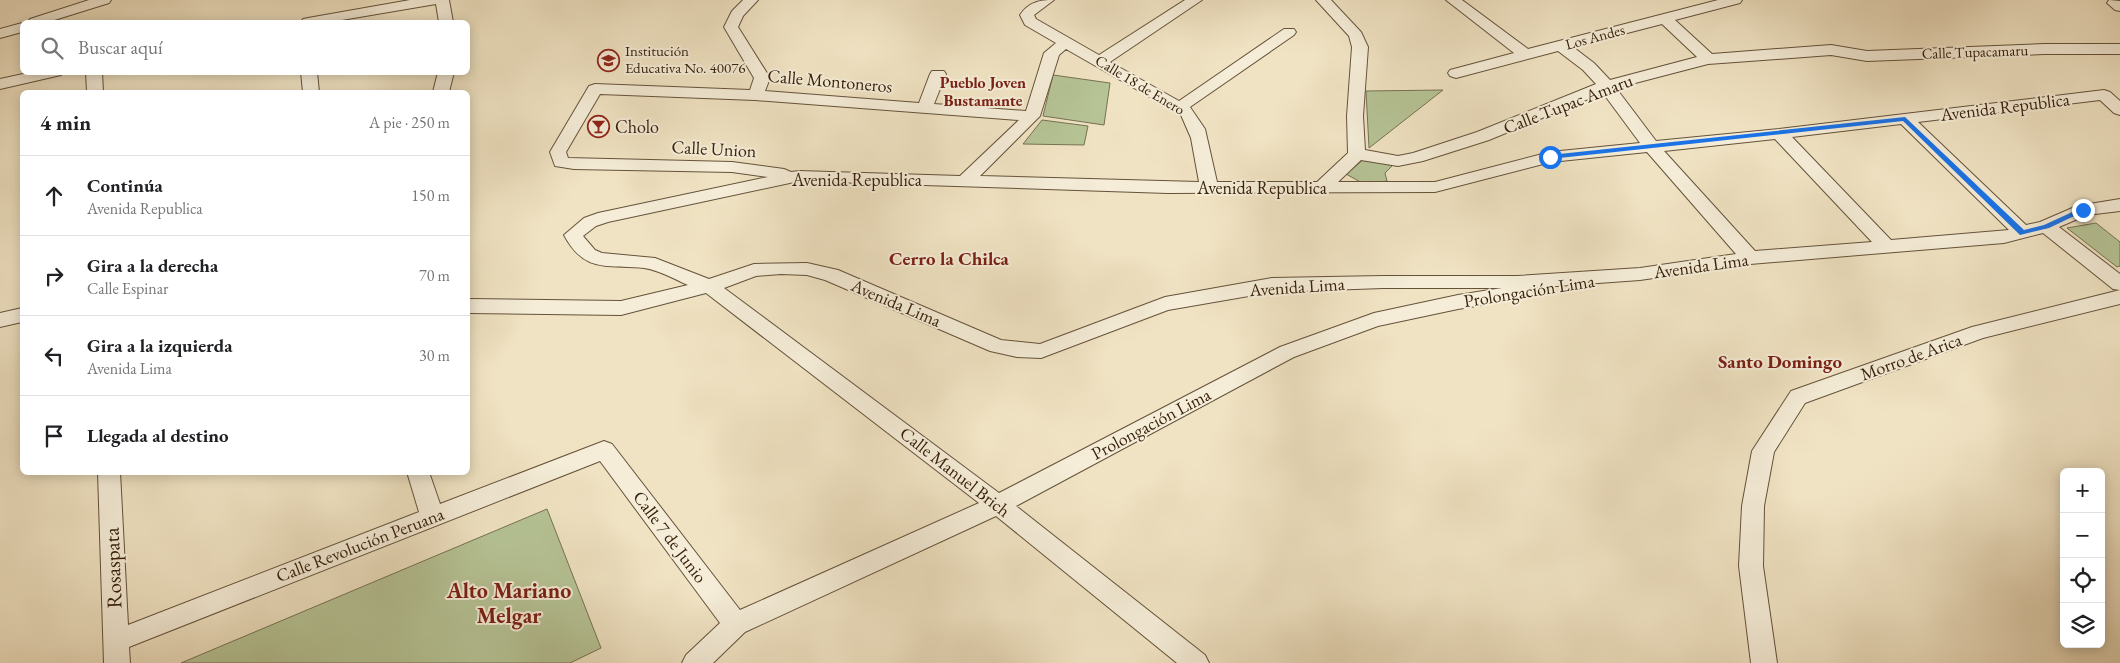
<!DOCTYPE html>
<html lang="es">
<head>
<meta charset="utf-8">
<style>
  :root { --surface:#fff; --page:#f2f2f2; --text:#202124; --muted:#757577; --line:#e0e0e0 }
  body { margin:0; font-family:"EB Garamond",serif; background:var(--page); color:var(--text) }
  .controls { position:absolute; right:15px; bottom:15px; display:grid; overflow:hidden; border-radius:8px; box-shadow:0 2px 12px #0003 }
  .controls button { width:45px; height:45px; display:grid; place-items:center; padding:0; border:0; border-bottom:1px solid var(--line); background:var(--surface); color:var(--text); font:25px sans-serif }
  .stop { position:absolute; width:15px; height:15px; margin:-11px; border:4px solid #1a73e8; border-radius:50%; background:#fff }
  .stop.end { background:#1a73e8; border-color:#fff; box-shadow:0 1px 5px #0008 }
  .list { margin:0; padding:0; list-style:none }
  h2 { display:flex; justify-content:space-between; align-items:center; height:65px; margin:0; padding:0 20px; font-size:21px }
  h2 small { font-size:16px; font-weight:400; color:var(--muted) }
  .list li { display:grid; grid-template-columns:32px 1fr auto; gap:15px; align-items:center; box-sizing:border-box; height:80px; padding:0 20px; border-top:1px solid var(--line) }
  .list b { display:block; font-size:19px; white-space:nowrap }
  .list p { margin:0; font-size:16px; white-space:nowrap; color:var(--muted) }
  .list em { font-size:16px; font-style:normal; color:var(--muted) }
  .icon { flex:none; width:28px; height:28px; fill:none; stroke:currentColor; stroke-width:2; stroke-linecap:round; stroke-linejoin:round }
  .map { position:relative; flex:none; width:2120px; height:663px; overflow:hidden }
  .search { position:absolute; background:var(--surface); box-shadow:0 2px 12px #0003; left:20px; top:20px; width:450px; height:55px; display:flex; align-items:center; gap:12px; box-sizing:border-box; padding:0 18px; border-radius:8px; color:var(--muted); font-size:19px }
  .panel { position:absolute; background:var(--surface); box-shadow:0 2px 12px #0003; left:20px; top:90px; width:450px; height:385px; border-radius:8px }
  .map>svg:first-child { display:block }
  .green { fill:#b6c496; stroke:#767251 }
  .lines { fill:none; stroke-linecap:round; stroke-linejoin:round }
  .minor-casing { stroke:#65523a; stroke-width:2 }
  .minor { fill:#f5edd8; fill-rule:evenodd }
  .route { fill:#1a73e8 }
  .labels { text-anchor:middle; stroke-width:4; stroke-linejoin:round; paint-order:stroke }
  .far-street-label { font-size:15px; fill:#37210c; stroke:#f5edd8 }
  .far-poi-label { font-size:15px; fill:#37210c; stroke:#f5edd8; text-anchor:start }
  .far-neighbourhood-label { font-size:16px; font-weight:bold; fill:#7a1f14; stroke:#f5edd8 }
  .street-label { font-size:18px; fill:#37210c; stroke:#f5edd8 }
  .poi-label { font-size:18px; fill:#37210c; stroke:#f5edd8; text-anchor:start }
  .neighbourhood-label { font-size:19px; font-weight:bold; fill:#7a1f14; stroke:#f5edd8 }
  .near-street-label { font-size:21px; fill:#37210c; stroke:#f5edd8 }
  .near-neighbourhood-label { font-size:22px; font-weight:bold; fill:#7a1f14; stroke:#f5edd8 }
</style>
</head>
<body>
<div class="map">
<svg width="2120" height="663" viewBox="0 0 2120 663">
  <rect width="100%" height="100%" fill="#f0e3c3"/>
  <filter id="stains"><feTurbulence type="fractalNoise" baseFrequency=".004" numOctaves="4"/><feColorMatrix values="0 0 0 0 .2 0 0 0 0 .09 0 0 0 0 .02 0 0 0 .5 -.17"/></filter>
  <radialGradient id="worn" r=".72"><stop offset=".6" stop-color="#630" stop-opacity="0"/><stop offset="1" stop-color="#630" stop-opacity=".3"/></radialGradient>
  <path class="green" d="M 1053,75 L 1110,83 L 1104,125 L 1043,116 Z
    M 1443,90 L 1369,148 L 1366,91 Z
    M 1042,120 L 1088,126 L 1084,145 L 1023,144 Z
    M 1364,159 L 1393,165 L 1385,173 L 1387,181 L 1364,184 L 1346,174 Z
    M 2096,223 L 2120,242 L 2120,266 L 2117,267 L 2067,228 Z
    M 547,509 L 601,648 L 570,663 L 181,663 Z"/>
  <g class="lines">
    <defs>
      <path id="minor" d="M 89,0 L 111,0 L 109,3 L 48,22 L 28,22 L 30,19 Z
        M 410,0 L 449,0 L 453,22 L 439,22 L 436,4 L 330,22 L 301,22 L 303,19 L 308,18 Z
        M 743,0 L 758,0 L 743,16 L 738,27 L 770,78 L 765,91 L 919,103 L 930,74 L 932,71 L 944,71 L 946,74 L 934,104 L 1026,111 L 1044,53 L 1056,43 L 1025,25 L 1020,15 C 1029,2 1039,0 1054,0 L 1034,15 L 1036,19 L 1099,55 L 1185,0 L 1202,0 L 1110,62 L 1179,101 L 1284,29 L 1294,29 L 1296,32 L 1294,35 L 1190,107 L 1205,129 L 1217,182 L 1317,182 L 1348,153 L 1347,116 L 1352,47 L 1349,36 L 1316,0 L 1331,0 L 1361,32 L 1368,47 L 1363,116 L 1365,150 L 1398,156 L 1413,153 L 1477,132 L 1596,84 L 1583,70 L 1558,51 L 1456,78 L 1450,76 L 1448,73 L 1450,70 L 1514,53 L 1446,0 L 1462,0 L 1528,49 L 1718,0 L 1742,0 L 1740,3 L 1675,20 L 1712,54 L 1831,45 L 1867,51 L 2044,44 L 2120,44 L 2120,54 L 2044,54 L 1867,61 L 1831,55 L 1708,64 L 1616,88 L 1656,141 L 1779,129 L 2104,90 L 2110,92 L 2120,101 L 2120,115 L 2114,113 L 2100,100 L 1918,122 L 2026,225 L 2040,222 L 2077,206 L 2120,199 L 2120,211 L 2087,215 L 2059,227 L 2120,274 L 2120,304 L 1983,338 L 1805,403 L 1774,452 L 1764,506 L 1763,566 L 1777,663 L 1751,663 L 1739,566 L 1742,506 L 1752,451 L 1791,391 L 1972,327 L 2120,290 L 2113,289 L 2043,233 L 2004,243 L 1750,264 L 1640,280 L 1529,288 L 1532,292 L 1529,297 L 1458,309 L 1378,326 L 1294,357 L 1016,506 L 1205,655 L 1209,663 L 1177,663 L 996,516 L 745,632 L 713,663 L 682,663 L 686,655 L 720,623 L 600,461 L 129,647 L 130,663 L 104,663 L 98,472 L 120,472 L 128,625 L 419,512 L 407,472 L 429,472 L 440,504 L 604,441 L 612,444 L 740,610 L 979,503 L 706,293 L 621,315 L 468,313 L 468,299 L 621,301 L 688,285 C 674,279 659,270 644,268 C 607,264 585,274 564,235 L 584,218 L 598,213 L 768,177 L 732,172 L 574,169 L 555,166 L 550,152 L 589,86 L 595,84 L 750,90 L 754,78 L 724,27 L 732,11 ZM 1662,24 L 1697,57 L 1610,80 L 1594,63 L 1573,47 ZM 1066,49 L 1181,115 L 1191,138 L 1199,182 L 980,176 L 1040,116 L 1059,55 ZM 1603,93 L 1640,143 L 1550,152 L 1435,182 L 1338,182 L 1361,160 L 1398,166 L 1423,161 L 1489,140 ZM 600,94 L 755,100 L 1019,120 L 960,176 L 799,171 L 791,172 L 784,169 L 732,162 L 568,158 L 566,152 ZM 1901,124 L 2009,230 L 1891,240 L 1792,137 ZM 1775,139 L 1872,242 L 1755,251 L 1664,151 ZM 1647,152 L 1736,254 L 1640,268 L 1517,276 L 1383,276 L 1272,278 L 1165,297 L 1040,344 L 1001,340 L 838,270 L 807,263 L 754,264 L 709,279 L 655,258 L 602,253 L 595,250 L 583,236 L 596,226 L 608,222 L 799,181 L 1168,193 L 1435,192 L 1551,162 ZM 781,274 L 807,275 L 825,280 L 990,351 L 1017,357 L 1041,358 L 1168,310 L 1272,292 L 1383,288 L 1502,288 L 1458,295 L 1374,313 L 1280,347 L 999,493 L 724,288 L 756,276 Z
        M 2109,0 L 2120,1 L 2120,11 L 2115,10 L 2107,3 Z
        M 22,23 L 22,32 L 0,38 L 0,29 Z
        M 32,72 L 63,72 L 61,75 L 0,89 L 0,79 Z
        M 86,72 L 102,72 L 103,92 L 87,92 Z
        M 301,72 L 317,72 L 319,92 L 303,92 Z
        M 438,72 L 454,72 L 449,92 L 433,92 Z
        M 22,308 L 22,322 L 0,327 L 0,313 Z"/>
    </defs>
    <use href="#minor" class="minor-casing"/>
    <use href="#minor" class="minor"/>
  </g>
  <path class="route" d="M 1905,117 L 2024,230 L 2044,225 L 2081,208 L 2087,210 L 2049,228 L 2020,235 L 1903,121 L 1550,159 L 1547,157 L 1550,155 Z"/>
  <defs>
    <symbol id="school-ring" viewBox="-11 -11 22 22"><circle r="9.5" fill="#f5edd8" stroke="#8f2418" stroke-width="1.5"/><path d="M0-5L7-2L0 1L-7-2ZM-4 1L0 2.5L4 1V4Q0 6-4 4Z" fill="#8f2418"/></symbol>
    <symbol id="bar-ring" viewBox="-11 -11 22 22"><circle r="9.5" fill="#f5edd8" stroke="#8f2418" stroke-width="1.5"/><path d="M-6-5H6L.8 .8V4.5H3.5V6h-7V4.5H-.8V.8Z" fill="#8f2418"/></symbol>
  </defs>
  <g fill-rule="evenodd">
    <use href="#school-ring" x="596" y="48" width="25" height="25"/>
    <use href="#bar-ring" x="586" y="114" width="25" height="25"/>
  </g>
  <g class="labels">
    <g class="far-street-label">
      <text transform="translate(1595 37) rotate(-15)" y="5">Los Andes</text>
      <text transform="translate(1975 52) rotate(-2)" y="5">Calle Tupacamaru</text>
      <text transform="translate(1140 85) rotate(31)" y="5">Calle 18 de Enero</text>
    </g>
    <g class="far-poi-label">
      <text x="625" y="56">Institución<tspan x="625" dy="17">Educativa No. 40076</tspan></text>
    </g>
    <g class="far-neighbourhood-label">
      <text x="983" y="88">Pueblo Joven<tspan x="983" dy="18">Bustamante</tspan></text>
    </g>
    <g class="street-label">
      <text transform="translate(830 81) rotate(5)" y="6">Calle Montoneros</text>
      <text transform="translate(1568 104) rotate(-21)" y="6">Calle Tupac Amaru</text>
      <text transform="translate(2005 107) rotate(-7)" y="6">Avenida Republica</text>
      <text transform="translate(714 149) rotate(3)" y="6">Calle Union</text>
      <text x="857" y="186">Avenida Republica</text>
      <text x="1262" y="194">Avenida Republica</text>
      <text transform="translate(1701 266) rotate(-8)" y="6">Avenida Lima</text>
      <text transform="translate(1297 287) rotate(-4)" y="6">Avenida Lima</text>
      <text transform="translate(1529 291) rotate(-9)" y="6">Prolongación Lima</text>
      <text transform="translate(896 303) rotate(23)" y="6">Avenida Lima</text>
      <text transform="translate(1911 357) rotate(-20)" y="6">Morro de Arica</text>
      <text transform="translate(1151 424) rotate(-28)" y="6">Prolongación Lima</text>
      <text transform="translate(955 472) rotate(38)" y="6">Calle Manuel Brich</text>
      <text transform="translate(670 537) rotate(53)" y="6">Calle 7 de Junio</text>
      <text transform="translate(360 545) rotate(-21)" y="6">Calle Revolución Peruana</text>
    </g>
    <g class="poi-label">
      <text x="615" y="133">Cholo</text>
    </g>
    <g class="neighbourhood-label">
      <text x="949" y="265">Cerro la Chilca</text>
      <text x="1780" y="368">Santo Domingo</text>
    </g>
    <g class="near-street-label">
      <text transform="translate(113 568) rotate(-92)" y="7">Rosaspata</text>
    </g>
    <g class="near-neighbourhood-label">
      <text x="509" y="598">Alto Mariano<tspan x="509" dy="25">Melgar</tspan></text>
    </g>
  </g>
  <rect width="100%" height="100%" filter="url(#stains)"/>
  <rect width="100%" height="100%" fill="url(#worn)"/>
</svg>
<div class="controls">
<button>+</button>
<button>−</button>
<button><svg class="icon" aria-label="locate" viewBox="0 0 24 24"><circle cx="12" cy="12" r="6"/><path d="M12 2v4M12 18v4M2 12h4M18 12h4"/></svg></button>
<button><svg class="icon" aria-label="layers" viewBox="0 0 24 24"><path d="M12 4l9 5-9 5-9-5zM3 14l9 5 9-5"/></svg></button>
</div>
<div class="stop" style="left:1550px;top:157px"></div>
<div class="stop end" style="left:2083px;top:210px"></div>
<div class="search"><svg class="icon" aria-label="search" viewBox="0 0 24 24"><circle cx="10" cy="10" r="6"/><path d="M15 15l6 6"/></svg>Buscar aquí</div>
<section class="panel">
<h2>4 min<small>A pie · 250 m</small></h2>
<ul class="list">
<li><svg class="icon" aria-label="ahead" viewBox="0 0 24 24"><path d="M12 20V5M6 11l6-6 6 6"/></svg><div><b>Continúa</b><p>Avenida Republica</p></div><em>150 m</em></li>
<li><svg class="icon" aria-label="right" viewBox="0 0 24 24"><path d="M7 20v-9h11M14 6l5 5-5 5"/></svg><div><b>Gira a la derecha</b><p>Calle Espinar</p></div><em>70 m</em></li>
<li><svg class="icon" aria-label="left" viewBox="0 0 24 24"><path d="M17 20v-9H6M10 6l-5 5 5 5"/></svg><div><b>Gira a la izquierda</b><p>Avenida Lima</p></div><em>30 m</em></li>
<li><svg class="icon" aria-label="arrive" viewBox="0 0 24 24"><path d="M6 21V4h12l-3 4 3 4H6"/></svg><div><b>Llegada al destino</b></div></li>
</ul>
</section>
</div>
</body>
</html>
